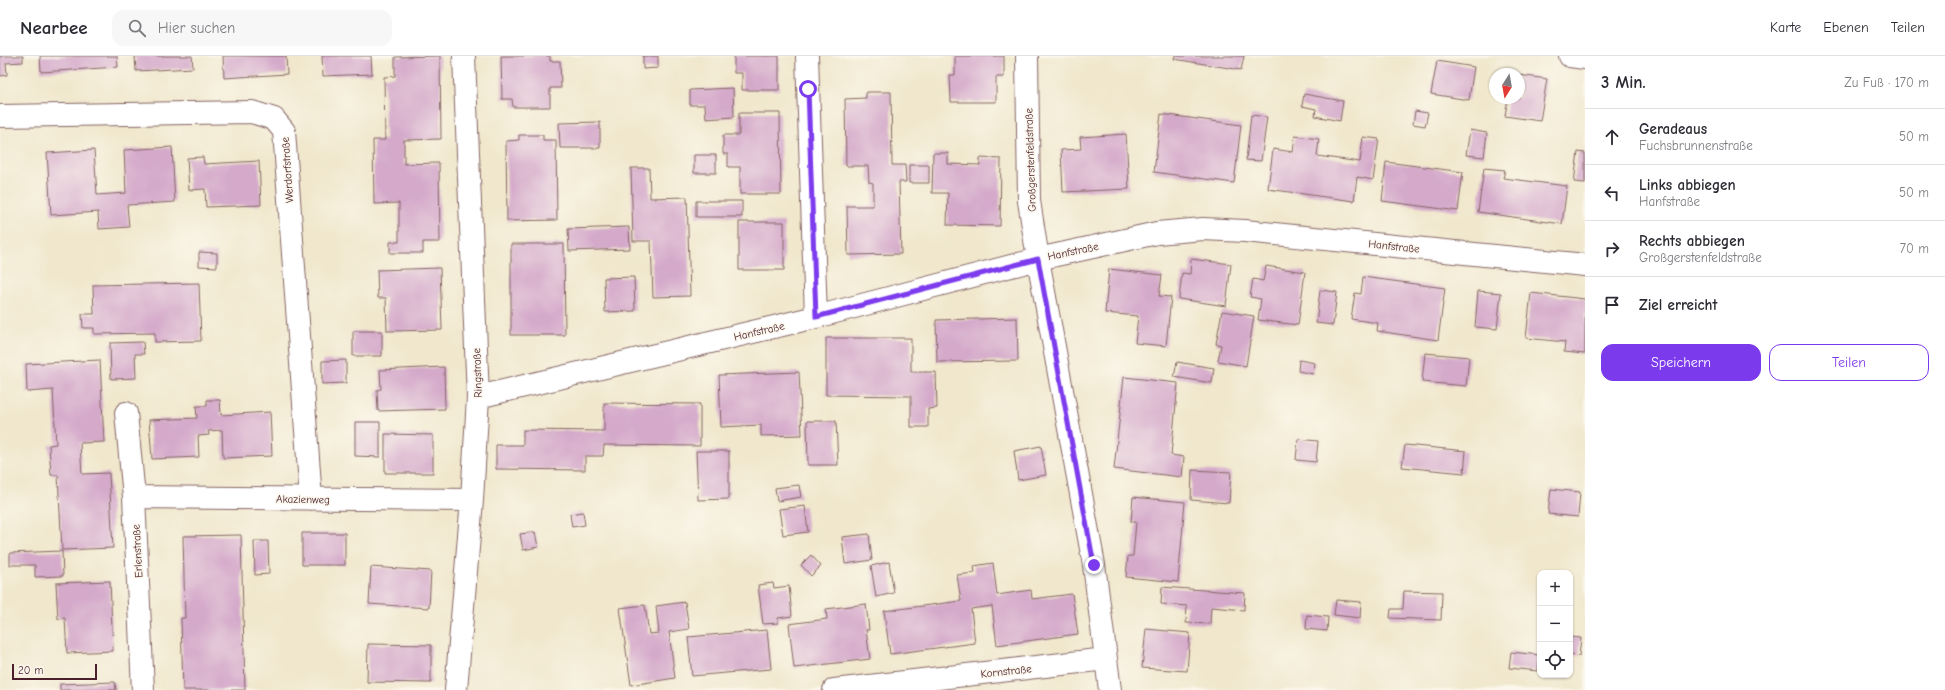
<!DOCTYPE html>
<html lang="de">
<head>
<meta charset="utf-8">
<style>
  :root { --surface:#fff; --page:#f7f7f7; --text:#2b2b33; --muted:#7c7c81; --line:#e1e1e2; --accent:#7c3aed }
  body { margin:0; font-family:"Comic Neue",sans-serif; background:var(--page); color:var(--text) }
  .controls { position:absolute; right:12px; bottom:12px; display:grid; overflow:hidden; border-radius:8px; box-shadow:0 1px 3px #0004 }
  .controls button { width:36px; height:36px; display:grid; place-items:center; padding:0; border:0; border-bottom:1px solid var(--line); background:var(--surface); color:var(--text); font:20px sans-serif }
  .compass { position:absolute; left:1489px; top:12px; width:36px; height:36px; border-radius:50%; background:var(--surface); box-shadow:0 1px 3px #0004; rotate:191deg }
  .scale { position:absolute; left:12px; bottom:10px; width:85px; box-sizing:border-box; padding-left:4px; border:2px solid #4a1f2b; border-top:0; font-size:11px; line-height:14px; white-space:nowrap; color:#4a1f2b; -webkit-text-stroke:3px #fbf7ec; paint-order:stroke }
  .stop { position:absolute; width:12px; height:12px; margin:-9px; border:3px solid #7c3aed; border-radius:50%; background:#fff }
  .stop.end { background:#7c3aed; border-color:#fff; box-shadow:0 1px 4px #0008 }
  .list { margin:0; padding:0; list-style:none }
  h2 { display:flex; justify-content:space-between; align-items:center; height:52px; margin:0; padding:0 16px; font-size:17px }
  h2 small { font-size:13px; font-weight:400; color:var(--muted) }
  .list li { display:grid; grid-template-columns:26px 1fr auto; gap:12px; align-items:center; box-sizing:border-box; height:56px; padding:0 16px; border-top:1px solid var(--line) }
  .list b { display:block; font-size:15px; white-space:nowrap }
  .list p { margin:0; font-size:13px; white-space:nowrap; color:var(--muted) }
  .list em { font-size:13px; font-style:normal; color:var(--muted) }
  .actions { display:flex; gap:8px; padding:12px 16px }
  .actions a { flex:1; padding:9px 0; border:1px solid var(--accent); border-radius:12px; text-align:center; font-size:14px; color:var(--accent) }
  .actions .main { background:var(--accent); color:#fff }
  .icon { flex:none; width:22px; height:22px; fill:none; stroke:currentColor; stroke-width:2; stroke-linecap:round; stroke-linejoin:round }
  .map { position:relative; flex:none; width:1585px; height:634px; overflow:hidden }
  header { display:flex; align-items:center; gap:24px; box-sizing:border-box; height:56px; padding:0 20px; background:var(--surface); border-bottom:1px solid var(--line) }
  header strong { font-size:19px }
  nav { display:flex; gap:22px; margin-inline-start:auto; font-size:14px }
  .search { width:280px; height:36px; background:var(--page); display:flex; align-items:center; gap:10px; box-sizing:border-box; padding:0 14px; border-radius:12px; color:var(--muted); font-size:15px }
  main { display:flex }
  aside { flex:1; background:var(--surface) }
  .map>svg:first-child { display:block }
  .building { fill:#d4a9ca }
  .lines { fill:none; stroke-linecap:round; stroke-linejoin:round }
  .minor-casing { stroke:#846563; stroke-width:24 }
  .minor { stroke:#fff; stroke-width:22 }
  .route { stroke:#7c3aed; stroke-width:5 }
  .labels { text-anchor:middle; stroke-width:3; stroke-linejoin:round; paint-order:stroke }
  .street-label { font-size:11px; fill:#4a1f2b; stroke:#fbf7ec }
</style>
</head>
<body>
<header>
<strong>Nearbee</strong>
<div class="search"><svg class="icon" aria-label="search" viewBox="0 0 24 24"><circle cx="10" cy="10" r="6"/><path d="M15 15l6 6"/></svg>Hier suchen</div>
<nav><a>Karte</a><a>Ebenen</a><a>Teilen</a></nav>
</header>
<main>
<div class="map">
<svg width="1585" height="634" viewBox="0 0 1585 634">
  <rect width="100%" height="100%" fill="#fbf7ec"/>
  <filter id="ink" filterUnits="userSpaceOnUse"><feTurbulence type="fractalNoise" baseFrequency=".025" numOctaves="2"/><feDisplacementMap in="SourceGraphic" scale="8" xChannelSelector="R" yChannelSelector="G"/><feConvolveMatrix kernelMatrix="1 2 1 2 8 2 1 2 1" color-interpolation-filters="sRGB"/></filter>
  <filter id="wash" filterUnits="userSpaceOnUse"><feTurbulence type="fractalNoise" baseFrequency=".012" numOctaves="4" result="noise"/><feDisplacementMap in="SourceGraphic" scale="16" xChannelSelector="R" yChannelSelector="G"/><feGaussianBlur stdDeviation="0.9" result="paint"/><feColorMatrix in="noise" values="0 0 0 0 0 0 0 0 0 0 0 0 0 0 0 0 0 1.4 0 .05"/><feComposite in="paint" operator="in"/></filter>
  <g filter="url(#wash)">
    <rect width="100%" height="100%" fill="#f0e7cc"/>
    <g id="blocks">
      <path class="building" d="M 0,0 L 23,0 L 23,6 L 6,7 L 7,19 L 0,20 Z
        M 40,0 L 117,0 L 118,11 L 41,16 Z
        M 135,0 L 192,0 L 193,12 L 136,15 Z
        M 223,0 L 286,0 L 287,18 L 224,22 Z
        M 322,0 L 371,0 L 372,18 L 323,20 Z
        M 440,0 L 441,83 L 404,84 L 404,108 L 439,107 L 440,186 L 423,186 L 423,197 L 390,197 L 390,186 L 399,186 L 399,147 L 374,148 L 373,84 L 385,84 L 384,21 L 395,20 L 395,1 Z
        M 501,0 L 550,0 L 550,5 L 560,5 L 561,32 L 550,32 L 550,51 L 513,51 L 512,43 L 502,43 Z
        M 643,0 L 658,0 L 658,12 L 643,13 Z
        M 734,0 L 779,0 L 779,34 L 742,34 L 742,17 L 734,17 Z
        M 955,0 L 1004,0 L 1004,21 L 996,21 L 996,46 L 951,46 L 950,19 L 955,19 Z
        M 1175,0 L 1244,0 L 1241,14 L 1174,3 Z
        M 1437,5 L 1474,11 L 1469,44 L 1431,38 Z
        M 1519,19 L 1547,23 L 1540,65 L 1505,60 L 1508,42 L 1519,42 Z
        M 733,32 L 734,61 L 706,63 L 705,49 L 690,49 L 690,34 Z
        M 866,36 L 891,36 L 892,109 L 905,109 L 906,126 L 899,126 L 901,198 L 848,199 L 847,150 L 873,150 L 873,127 L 869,126 L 868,110 L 846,110 L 845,43 L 866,42 Z
        M 1304,38 L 1343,45 L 1340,65 L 1315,60 L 1316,53 L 1302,50 Z
        M 1415,55 L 1428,57 L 1425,70 L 1413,68 Z
        M 739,57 L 780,57 L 781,138 L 740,138 L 740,111 L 728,111 L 728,98 L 723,98 L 723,79 L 739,79 Z
        M 1161,58 L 1241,69 L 1234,127 L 1154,116 Z
        M 1251,59 L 1267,61 L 1261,105 L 1246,104 Z
        M 600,66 L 600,92 L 560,92 L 559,67 Z
        M 1470,74 L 1487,77 L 1484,101 L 1466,99 Z
        M 1126,78 L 1129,133 L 1063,136 L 1061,94 L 1081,93 L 1080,81 Z
        M 519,79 L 543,79 L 543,84 L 556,84 L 557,164 L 507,165 L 506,85 L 519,84 Z
        M 1295,80 L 1319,83 L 1317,100 L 1360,106 L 1363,81 L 1379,83 L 1373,124 L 1357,121 L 1354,145 L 1268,133 L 1273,93 L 1293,96 Z
        M 172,91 L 175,146 L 127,149 L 129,171 L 99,173 L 98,156 L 51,159 L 47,97 L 94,94 L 97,139 L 126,137 L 124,94 Z
        M 1578,96 L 1585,97 L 1585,127 L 1574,126 Z
        M 933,97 L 948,97 L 948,108 L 980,109 L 980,102 L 1001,103 L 1000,170 L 947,169 L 948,137 L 932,137 Z
        M 694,99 L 716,99 L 716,117 L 694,117 Z
        M 203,101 L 204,108 L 259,105 L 261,149 L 206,151 L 205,133 L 189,134 L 187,102 Z
        M 1386,106 L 1463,116 L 1458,155 L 1382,145 Z
        M 909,109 L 929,109 L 929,127 L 909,127 Z
        M 631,112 L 649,112 L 650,142 L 687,141 L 690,240 L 653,241 L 651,185 L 633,185 Z
        M 1484,112 L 1505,114 L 1503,122 L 1567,130 L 1562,168 L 1478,156 Z
        M 696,145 L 742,145 L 742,161 L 696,161 Z
        M 739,166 L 784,166 L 784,214 L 739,214 Z
        M 629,171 L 630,193 L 569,195 L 568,173 Z
        M 511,188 L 564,188 L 565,279 L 511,279 Z
        M 199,196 L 217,197 L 217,211 L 199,210 Z
        M 1191,203 L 1231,208 L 1226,250 L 1179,243 L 1182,217 L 1190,218 Z
        M 1266,210 L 1305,216 L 1298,269 L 1258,264 L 1261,243 L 1250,241 L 1253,223 L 1263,225 Z
        M 440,212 L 442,274 L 387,275 L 386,242 L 378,242 L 377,214 Z
        M 1109,213 L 1162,219 L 1159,240 L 1171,241 L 1166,290 L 1135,287 L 1138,260 L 1105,257 Z
        M 634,221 L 635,255 L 605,256 L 604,222 Z
        M 1363,221 L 1445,232 L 1438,284 L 1377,275 L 1378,267 L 1351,263 L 1355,237 L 1361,238 Z
        M 199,227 L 201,285 L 155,286 L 155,277 L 94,278 L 94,272 L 83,272 L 82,258 L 94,258 L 93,229 Z
        M 1320,234 L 1337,236 L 1333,269 L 1316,267 Z
        M 1478,235 L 1501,237 L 1497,273 L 1475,271 Z
        M 1531,237 L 1585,243 L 1585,298 L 1564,296 L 1565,286 L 1526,282 Z
        M 1222,255 L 1254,260 L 1246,310 L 1218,305 L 1221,289 L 1216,288 Z
        M 1017,262 L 1018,305 L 937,306 L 936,264 Z
        M 353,275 L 382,275 L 382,300 L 353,300 Z
        M 826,282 L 911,282 L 911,316 L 936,316 L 937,352 L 928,353 L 928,371 L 911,371 L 911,340 L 826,339 Z
        M 143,286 L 144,298 L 135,298 L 136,322 L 111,323 L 110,287 Z
        M 1425,297 L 1469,301 L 1466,330 L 1422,326 Z
        M 100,304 L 104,386 L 80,387 L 82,418 L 109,417 L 113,492 L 62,494 L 58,419 L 51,419 L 49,389 L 56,388 L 53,334 L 27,336 L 26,308 Z
        M 346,304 L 346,327 L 322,328 L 322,305 Z
        M 1299,304 L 1315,307 L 1313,318 L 1298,315 Z
        M 1177,306 L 1214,312 L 1212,327 L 1174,321 Z
        M 444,311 L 445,353 L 378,355 L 377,334 L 381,333 L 380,314 Z
        M 799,316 L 802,379 L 761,380 L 761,369 L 721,371 L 719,319 Z
        M 1124,321 L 1178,327 L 1171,399 L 1184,401 L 1182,421 L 1114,413 Z
        M 207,344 L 220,344 L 221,359 L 270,356 L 272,400 L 223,402 L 222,374 L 208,375 L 209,379 L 198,380 L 199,401 L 152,403 L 149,364 L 197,362 L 196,350 L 207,350 Z
        M 604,347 L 700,348 L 700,390 L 604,389 L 603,400 L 585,400 L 585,414 L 496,413 L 496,389 L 523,389 L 523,374 L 604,375 Z
        M 807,365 L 836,365 L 838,409 L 808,409 Z
        M 355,366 L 380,366 L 380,401 L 355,400 Z
        M 385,378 L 433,379 L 433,417 L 385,417 Z
        M 1298,383 L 1318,385 L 1316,406 L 1296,404 Z
        M 1405,389 L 1466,395 L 1464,417 L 1402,411 Z
        M 1041,390 L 1046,419 L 1018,424 L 1014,395 Z
        M 696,395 L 729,395 L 729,443 L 698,444 Z
        M 1192,414 L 1231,416 L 1229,447 L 1191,444 Z
        M 799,429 L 801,441 L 777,445 L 775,432 Z
        M 1551,433 L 1580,436 L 1578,461 L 1548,458 Z
        M 1133,441 L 1185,446 L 1178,526 L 1126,521 L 1128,500 L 1133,500 L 1136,466 L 1131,466 Z
        M 805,450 L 808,476 L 783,479 L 779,453 Z
        M 583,456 L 585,469 L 572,471 L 570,458 Z
        M 535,476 L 538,491 L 523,494 L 520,478 Z
        M 302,477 L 345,477 L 345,509 L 302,509 Z
        M 869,478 L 872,504 L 845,508 L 842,481 Z
        M 241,479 L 245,634 L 183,634 L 181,562 L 185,562 L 183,480 Z
        M 254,485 L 268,485 L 269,518 L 255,519 Z
        M 62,495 L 63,520 L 35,521 L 35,509 L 10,509 L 10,497 Z
        M 811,499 L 821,510 L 811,520 L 801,509 Z
        M 889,506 L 894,537 L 876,541 L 871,510 Z
        M 993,507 L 997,539 L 1031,534 L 1032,543 L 1072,538 L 1078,578 L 997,589 L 992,550 L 971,553 L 975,587 L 890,598 L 884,555 L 961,545 L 957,519 L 975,517 L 974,510 Z
        M 371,511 L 431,515 L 429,552 L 369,548 Z
        M 110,525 L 113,595 L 67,597 L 65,562 L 58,563 L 56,527 Z
        M 773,527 L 774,532 L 789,530 L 792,560 L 778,562 L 778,567 L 763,568 L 758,529 Z
        M 1162,531 L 1245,537 L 1244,554 L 1211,551 L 1210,568 L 1186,567 L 1187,550 L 1161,548 Z
        M 1404,535 L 1442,536 L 1441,564 L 1390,562 L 1391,553 L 1403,553 Z
        M 1336,544 L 1361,546 L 1360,562 L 1334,559 Z
        M 685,546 L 689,573 L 669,576 L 675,622 L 631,629 L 620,552 L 645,549 L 649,578 L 659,577 L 656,550 Z
        M 866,548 L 869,574 L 866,574 L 870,603 L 794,612 L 789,568 L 827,563 L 826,553 Z
        M 1307,559 L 1328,561 L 1327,575 L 1306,573 Z
        M 1146,573 L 1190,577 L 1187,615 L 1142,612 Z
        M 767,574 L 771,613 L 692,620 L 688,581 Z
        M 1570,581 L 1581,582 L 1579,600 L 1570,599 Z
        M 368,588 L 431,589 L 431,627 L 367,626 Z
        M 1511,596 L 1540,599 L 1538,615 L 1509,612 Z
        M 115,626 L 116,634 L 60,634 L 60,628 Z"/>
    </g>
  </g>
  <g filter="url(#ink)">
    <use href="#blocks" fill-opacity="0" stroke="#846563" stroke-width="1"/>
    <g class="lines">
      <defs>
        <path id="minor" d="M 807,0 L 816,261
          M 1027,0 L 1029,145 L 1038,203 L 1094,509 L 1110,634
          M 1570,0 L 1585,2
          M 0,60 L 252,56 L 274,63 L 284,75 L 311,443
          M 478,341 L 816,261 L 1038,203 L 1157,177 L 1203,173 L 1245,175 L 1585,209
          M 126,357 L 134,441 L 143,634
          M 134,441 L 472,444
          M 456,634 L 472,444 L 478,341 L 464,0
          M 834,634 L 1106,603"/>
      </defs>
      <use href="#minor" class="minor-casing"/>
      <use href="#minor" class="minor"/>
    </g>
  </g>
  <g class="lines" filter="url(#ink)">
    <path class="route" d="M 808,33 L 816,261 L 1038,203 L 1094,509"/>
  </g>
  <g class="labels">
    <g class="street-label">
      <text transform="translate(1030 104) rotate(-92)" y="4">Großgerstenfeldstraße</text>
      <text transform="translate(287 114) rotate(-94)" y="4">Werdorfstraße</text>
      <text transform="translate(1394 190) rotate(6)" y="4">Hanfstraße</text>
      <text transform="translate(1073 195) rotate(-12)" y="4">Hanfstraße</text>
      <text transform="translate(759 275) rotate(-13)" y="4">Hanfstraße</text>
      <text transform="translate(477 317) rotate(-92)" y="4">Ringstraße</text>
      <text transform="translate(303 443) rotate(1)" y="4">Akazienweg</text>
      <text transform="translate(137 495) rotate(-93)" y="4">Erlenstraße</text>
      <text transform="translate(1006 615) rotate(-6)" y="4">Kornstraße</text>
    </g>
  </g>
</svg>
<div class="controls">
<button>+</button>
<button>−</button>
<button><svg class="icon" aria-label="locate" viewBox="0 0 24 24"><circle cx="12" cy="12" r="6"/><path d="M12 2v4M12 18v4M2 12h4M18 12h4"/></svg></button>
</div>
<svg class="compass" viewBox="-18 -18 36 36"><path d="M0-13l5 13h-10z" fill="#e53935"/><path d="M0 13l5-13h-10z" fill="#7c7c81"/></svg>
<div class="scale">20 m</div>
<div class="stop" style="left:808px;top:33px"></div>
<div class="stop end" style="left:1094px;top:509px"></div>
</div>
<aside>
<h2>3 Min.<small>Zu Fuß · 170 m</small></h2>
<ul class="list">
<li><svg class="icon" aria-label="ahead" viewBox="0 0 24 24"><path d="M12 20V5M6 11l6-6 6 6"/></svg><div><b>Geradeaus</b><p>Fuchsbrunnenstraße</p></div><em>50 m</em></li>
<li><svg class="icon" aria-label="left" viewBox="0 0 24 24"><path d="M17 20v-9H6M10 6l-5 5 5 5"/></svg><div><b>Links abbiegen</b><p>Hanfstraße</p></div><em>50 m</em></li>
<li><svg class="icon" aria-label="right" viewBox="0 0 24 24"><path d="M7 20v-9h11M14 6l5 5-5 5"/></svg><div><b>Rechts abbiegen</b><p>Großgerstenfeldstraße</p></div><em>70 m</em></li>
<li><svg class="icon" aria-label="arrive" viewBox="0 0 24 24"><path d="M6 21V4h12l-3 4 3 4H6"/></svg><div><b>Ziel erreicht</b></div></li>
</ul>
<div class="actions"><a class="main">Speichern</a><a>Teilen</a></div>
</aside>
</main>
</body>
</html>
